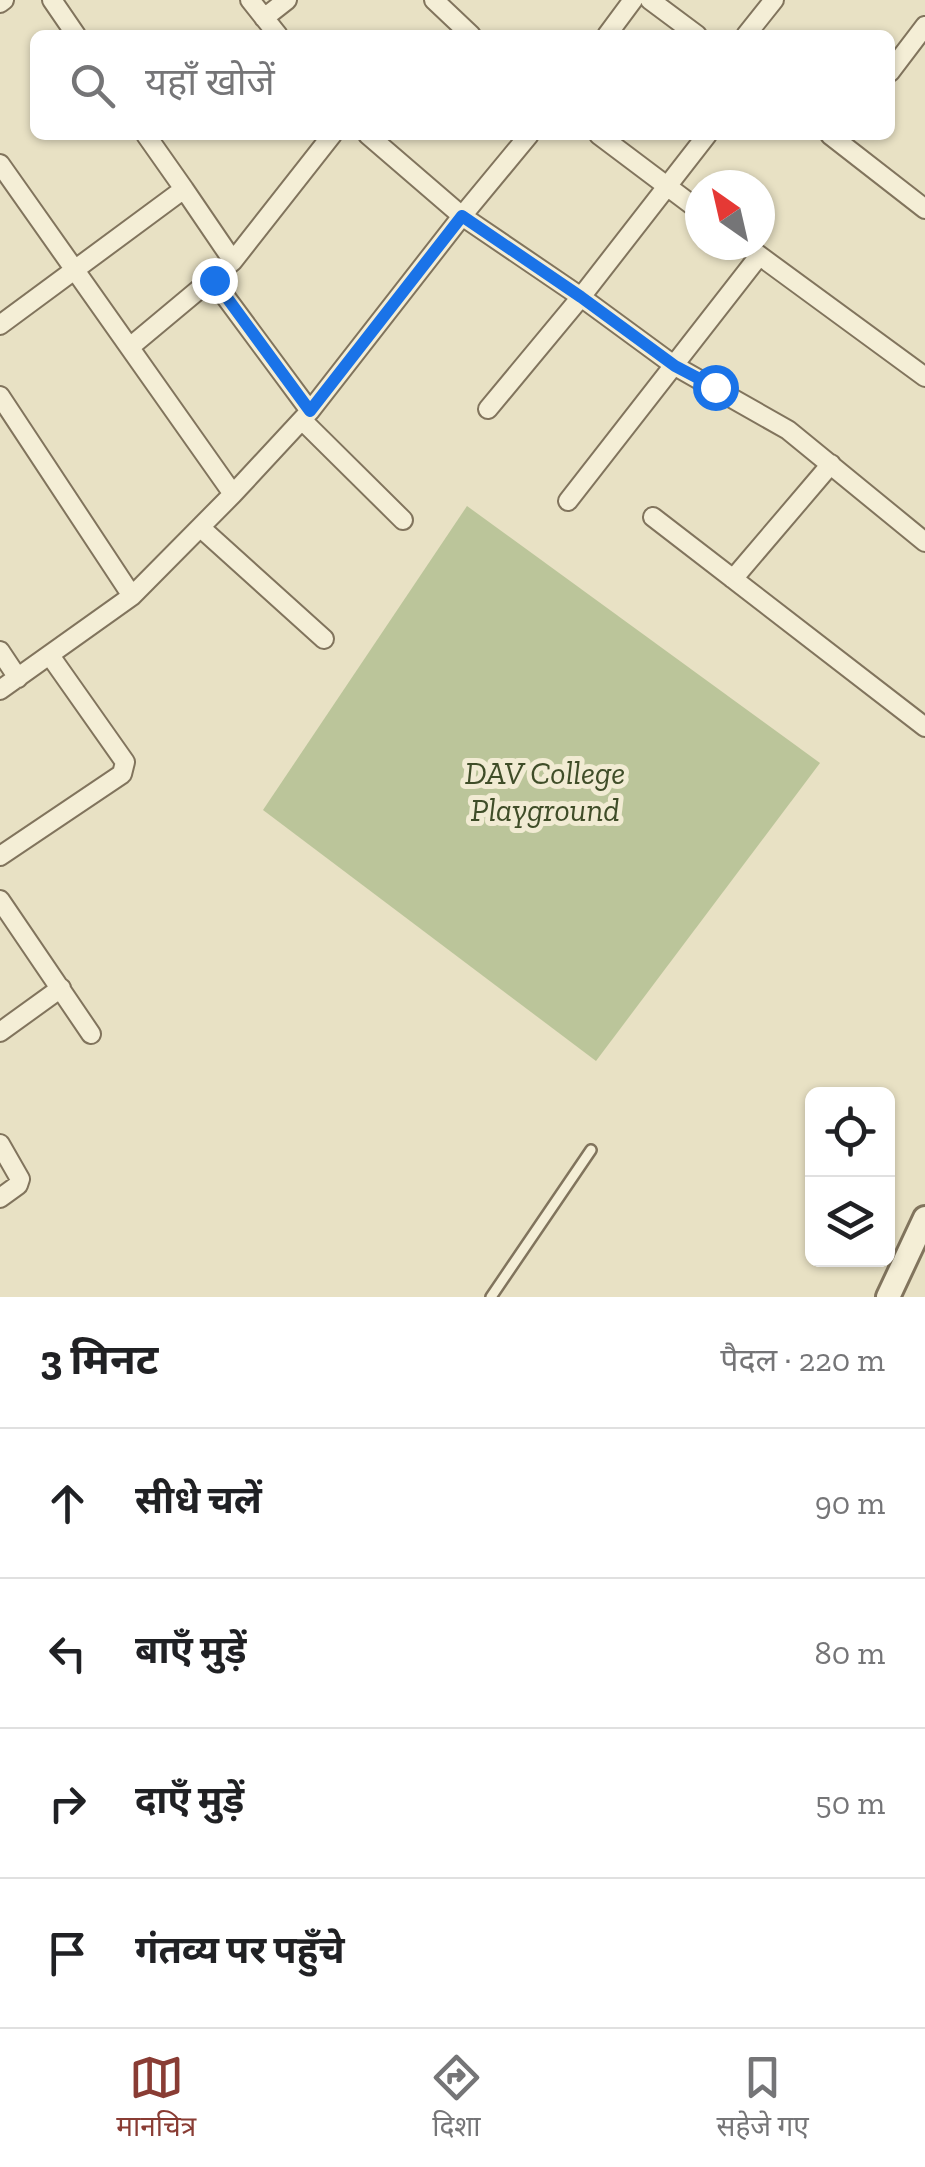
<!DOCTYPE html>
<html lang="hi">
<head>
<meta charset="utf-8">
<style>
  :root { --surface:#fff; --page:#f2f2f2; --text:#202124; --muted:#757577; --line:#e0e0e0; --accent:#893c34 }
  body { margin:0; font-family:"Zilla Slab","Noto Sans Devanagari",serif; background:var(--page); color:var(--text) }
  .controls { position:absolute; right:30px; bottom:30px; display:grid; overflow:hidden; border-radius:15px; box-shadow:0 2px 8px #0004 }
  .controls button { width:90px; height:90px; display:grid; place-items:center; padding:0; border:0; border-bottom:2px solid var(--line); background:var(--surface); color:var(--text); font:50px sans-serif }
  .compass { position:absolute; left:685px; top:170px; width:90px; height:90px; border-radius:50%; background:var(--surface); box-shadow:0 2px 8px #0004; rotate:326deg }
  .stop { position:absolute; width:30px; height:30px; margin:-22px; border:8px solid #1a73e8; border-radius:50%; background:#fff }
  .stop.end { background:#1a73e8; border-color:#fff; box-shadow:0 2px 10px #0008 }
  .list { margin:0; padding:0; list-style:none }
  h2 { display:flex; justify-content:space-between; align-items:center; height:130px; margin:0; padding:0 40px; font-size:42px }
  h2 small { font-size:32px; font-weight:400; color:var(--muted) }
  .list li { display:grid; grid-template-columns:65px 1fr auto; gap:30px; align-items:center; box-sizing:border-box; height:150px; padding:0 40px; border-top:2px solid var(--line) }
  .list b { display:block; font-size:38px; white-space:nowrap }
  .list em { font-size:32px; font-style:normal; color:var(--muted) }
  .icon { flex:none; width:55px; height:55px; fill:none; stroke:currentColor; stroke-width:2; stroke-linecap:round; stroke-linejoin:round }
  .map { position:relative; flex:none; width:925px; height:1297px; overflow:hidden }
  .search { position:absolute; background:var(--surface); box-shadow:0 2px 8px #0004; left:30px; right:30px; top:30px; height:110px; display:flex; align-items:center; gap:25px; box-sizing:border-box; padding:0 35px; border-radius:15px; color:var(--muted); font-size:38px }
  .sheet { height:730px; background:var(--surface) }
  nav { display:flex; justify-content:space-around; align-items:center; box-sizing:border-box; height:140px; border-top:2px solid var(--line); background:var(--surface); font-size:28px; color:var(--muted) }
  nav a { display:grid; justify-items:center; gap:5px }
  nav .on { color:var(--accent) }
  .map>svg:first-child { display:block }
  .park { fill:#bbc59a }
  .lines { fill:none; stroke-linecap:round; stroke-linejoin:round }
  .service-casing { stroke:#81745d; stroke-width:14 }
  .minor-casing { stroke:#81745d; stroke-width:22 }
  .tertiary-casing { stroke:#81745d; stroke-width:28 }
  .service { stroke:#f4eed6; stroke-width:9 }
  .minor { stroke:#f4eed6; stroke-width:18 }
  .tertiary { stroke:#f4eed6; stroke-width:22 }
  .route { stroke:#1a73e8; stroke-width:12 }
  .labels { text-anchor:middle; stroke-width:10; stroke-linejoin:round; paint-order:stroke }
  .park-label { font-size:32px; font-style:italic; fill:#3f4d28; stroke:#f1ebd3 }
</style>
</head>
<body>
<div class="map">
<svg width="925" height="1297" viewBox="0 0 925 1297">
  <rect width="100%" height="100%" fill="#e8e1c4"/>
  <path class="park" d="M 467,506 L 820,763 L 596,1061 L 263,810 Z"/>
  <g class="lines">
    <defs>
      <path id="service" d="M 491,1297 L 591,1150"/>
      <path id="minor" d="M 52,0 L 76,35
        M 250,0 L 278,35
        M 434,0 L 471,35
        M 650,0 L 697,35
        M 0,3 L 4,0
        M 264,18 L 287,0
        M 607,35 L 633,0
        M 746,35 L 774,0
        M 890,72 L 925,26
        M 368,135 L 462,216 L 581,297 L 675,366 L 788,430 L 925,542
        M 599,135 L 700,211
        M 830,135 L 925,209
        M 0,164 L 233,494
        M 184,189 L 233,261
        M 745,245 L 925,377
        M 213,280 L 310,411
        M 0,325 L 184,189 L 146,135
        M 130,347 L 233,261 L 332,135
        M 0,396 L 132,596
        M 488,409 L 581,297 L 707,135
        M 302,420 L 403,520
        M 568,501 L 759,256
        M 653,517 L 925,727
        M 201,528 L 324,639
        M 733,579 L 831,464
        M 0,651 L 18,678
        M 0,690 L 132,596 L 233,494 L 310,411 L 462,216 L 529,135
        M 0,856 L 122,774 L 125,762 L 51,657
        M 0,900 L 91,1034
        M 0,1032 L 61,988
        M 0,1144 L 20,1179 L 18,1185 L 0,1198"/>
      <path id="tertiary" d="M 888,1297 L 925,1218"/>
    </defs>
    <use href="#service" class="service-casing"/>
    <use href="#minor" class="minor-casing"/>
    <use href="#tertiary" class="tertiary-casing"/>
    <use href="#service" class="service"/>
    <use href="#minor" class="minor"/>
    <use href="#tertiary" class="tertiary"/>
  </g>
  <g class="lines">
    <path class="route" d="M 214,280 L 310,411 L 462,216 L 581,297 L 675,366 L 715,387"/>
  </g>
  <g class="labels">
    <g class="park-label">
      <text x="545" y="784">DAV College<tspan x="545" dy="37">Playground</tspan></text>
    </g>
  </g>
</svg>
<div class="controls">
<button><svg class="icon" aria-label="locate" viewBox="0 0 24 24"><circle cx="12" cy="12" r="6"/><path d="M12 2v4M12 18v4M2 12h4M18 12h4"/></svg></button>
<button><svg class="icon" aria-label="layers" viewBox="0 0 24 24"><path d="M12 4l9 5-9 5-9-5zM3 14l9 5 9-5"/></svg></button>
</div>
<svg class="compass" viewBox="-18 -18 36 36"><path d="M0-13l5 13h-10z" fill="#e53935"/><path d="M0 13l5-13h-10z" fill="#757577"/></svg>
<div class="stop" style="left:715px;top:387px"></div>
<div class="stop end" style="left:214px;top:280px"></div>
<div class="search"><svg class="icon" aria-label="search" viewBox="0 0 24 24"><circle cx="10" cy="10" r="6"/><path d="M15 15l6 6"/></svg>यहाँ खोजें</div>
</div>
<section class="sheet">
<h2>3 मिनट<small>पैदल · 220 m</small></h2>
<ul class="list">
<li><svg class="icon" aria-label="ahead" viewBox="0 0 24 24"><path d="M12 20V5M6 11l6-6 6 6"/></svg><div><b>सीधे चलें</b></div><em>90 m</em></li>
<li><svg class="icon" aria-label="left" viewBox="0 0 24 24"><path d="M17 20v-9H6M10 6l-5 5 5 5"/></svg><div><b>बाएँ मुड़ें</b></div><em>80 m</em></li>
<li><svg class="icon" aria-label="right" viewBox="0 0 24 24"><path d="M7 20v-9h11M14 6l5 5-5 5"/></svg><div><b>दाएँ मुड़ें</b></div><em>50 m</em></li>
<li><svg class="icon" aria-label="arrive" viewBox="0 0 24 24"><path d="M6 21V4h12l-3 4 3 4H6"/></svg><div><b>गंतव्य पर पहुँचे</b></div></li>
</ul>
</section>
<nav>
<a class="on"><svg class="icon" aria-label="map" viewBox="0 0 24 24"><path d="M3 6l6-2 6 2 6-2v14l-6 2-6-2-6 2zM9 4v14M15 6v14"/></svg>मानचित्र</a>
<a><svg class="icon" aria-label="directions" viewBox="0 0 24 24"><path d="M12 3l9 9-9 9-9-9zM9 14v-3h6M13 9l2 2-2 2"/></svg>दिशा</a>
<a><svg class="icon" aria-label="saved" viewBox="0 0 24 24"><path d="M7 4h10v16l-5-4-5 4z"/></svg>सहेजे गए</a>
</nav>
</body>
</html>
